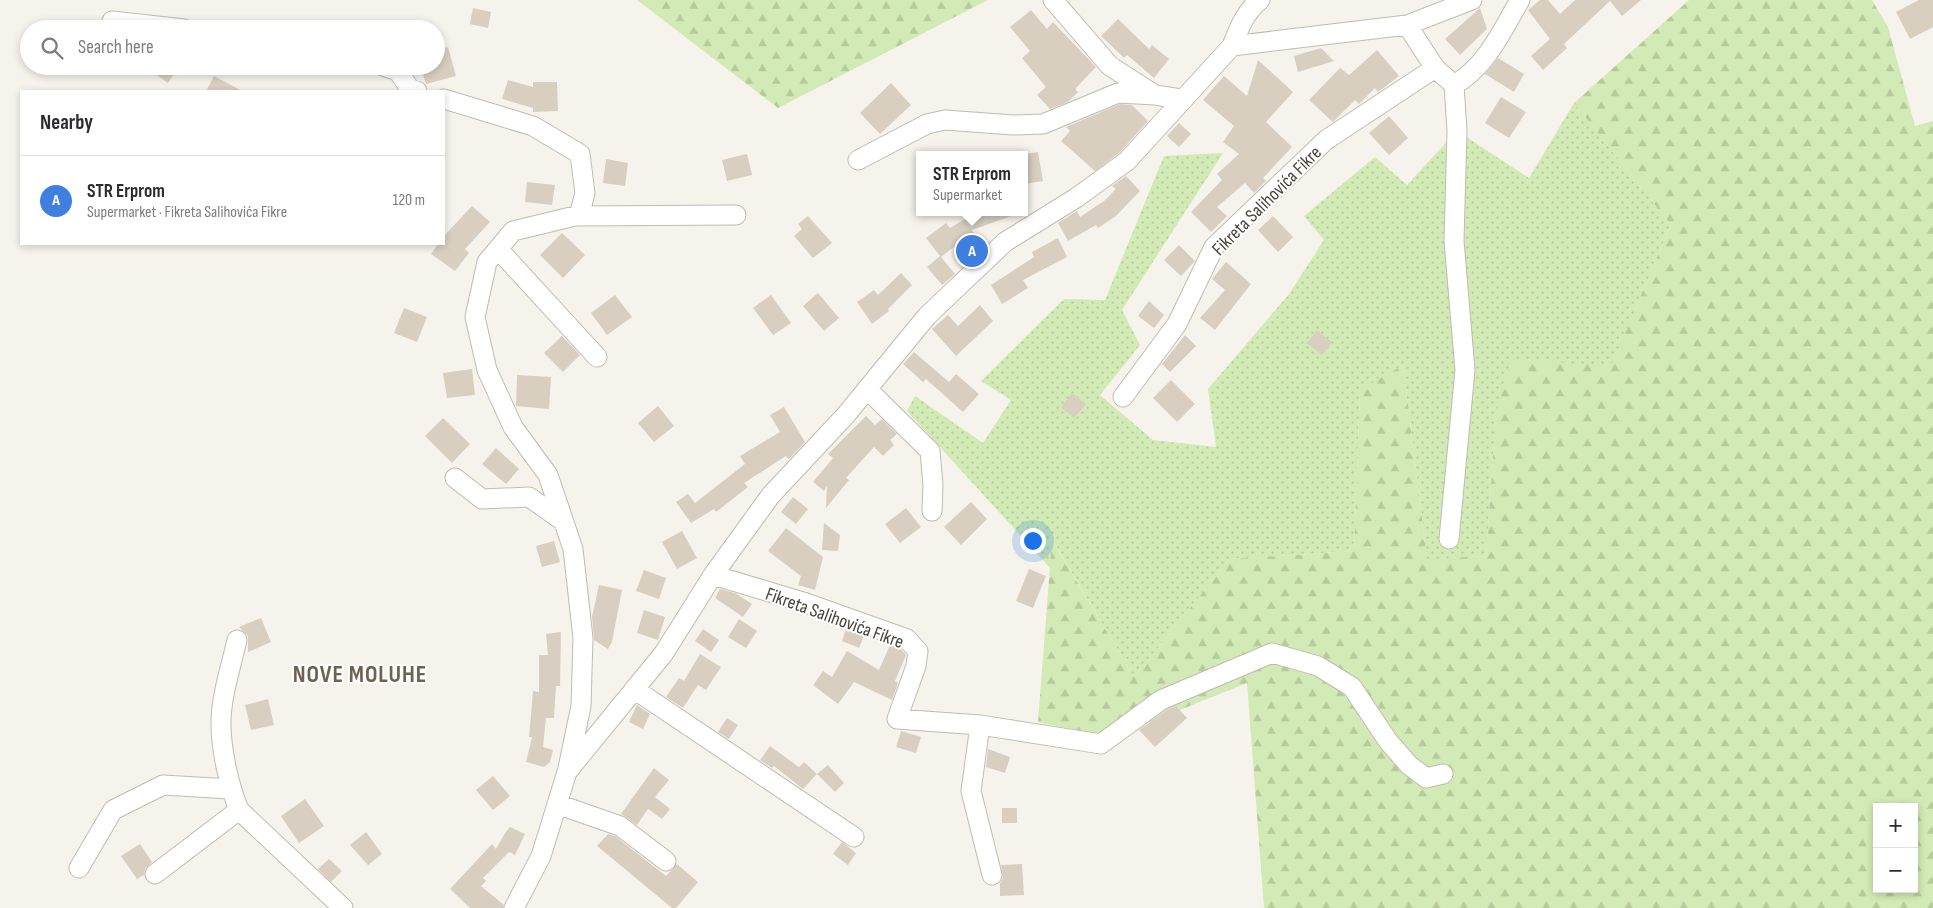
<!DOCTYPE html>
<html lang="en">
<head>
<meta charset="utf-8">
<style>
  :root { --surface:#fff; --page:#f7f7f7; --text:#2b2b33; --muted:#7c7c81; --line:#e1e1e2; --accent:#fc3f1d }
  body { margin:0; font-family:"Sofia Sans Condensed",sans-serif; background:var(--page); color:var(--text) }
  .controls { position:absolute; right:15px; bottom:15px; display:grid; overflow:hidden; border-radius:0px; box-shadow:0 2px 8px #0003 }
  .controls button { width:45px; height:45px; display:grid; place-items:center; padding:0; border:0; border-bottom:1px solid var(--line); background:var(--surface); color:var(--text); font:25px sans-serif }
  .you { position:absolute; left:1032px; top:540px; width:18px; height:18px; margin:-12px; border:4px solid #fff; border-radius:50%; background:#1a73e8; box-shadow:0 0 0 8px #1a73e833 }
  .badge { display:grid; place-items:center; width:32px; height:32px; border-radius:50%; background:var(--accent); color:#fff; font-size:16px; font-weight:700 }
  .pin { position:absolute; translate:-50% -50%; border:2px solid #fff; box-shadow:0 1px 5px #0006 }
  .popup { position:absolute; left:916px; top:151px; width:112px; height:65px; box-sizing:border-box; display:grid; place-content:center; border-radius:0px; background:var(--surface); filter:drop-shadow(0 1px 4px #0005); font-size:16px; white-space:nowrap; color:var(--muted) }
  .popup b { font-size:19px; color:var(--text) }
  .popup::after { content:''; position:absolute; left:50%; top:100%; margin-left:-10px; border:10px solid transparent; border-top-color:var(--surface) }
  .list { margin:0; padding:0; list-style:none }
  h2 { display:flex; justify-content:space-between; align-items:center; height:65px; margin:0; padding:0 20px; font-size:21px }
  h2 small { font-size:16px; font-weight:400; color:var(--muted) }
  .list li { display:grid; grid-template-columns:32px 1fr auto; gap:15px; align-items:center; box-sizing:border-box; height:90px; padding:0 20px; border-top:1px solid var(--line) }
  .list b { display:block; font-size:19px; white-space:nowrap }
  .list p { margin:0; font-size:16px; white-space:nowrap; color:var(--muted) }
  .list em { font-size:16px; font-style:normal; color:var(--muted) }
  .icon { flex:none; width:28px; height:28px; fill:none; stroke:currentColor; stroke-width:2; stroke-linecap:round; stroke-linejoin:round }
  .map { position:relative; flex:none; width:1933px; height:908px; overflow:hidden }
  .search { position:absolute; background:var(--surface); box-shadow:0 2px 8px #0003; left:20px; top:20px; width:425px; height:55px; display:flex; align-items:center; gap:12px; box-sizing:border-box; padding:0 18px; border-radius:28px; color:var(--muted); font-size:19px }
  .panel { position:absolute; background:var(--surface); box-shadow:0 2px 8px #0003; left:20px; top:90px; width:425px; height:155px; border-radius:0px }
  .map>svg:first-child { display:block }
  .grass { fill:url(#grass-dots) }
  .forest { fill:url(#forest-firs); fill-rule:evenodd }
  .building { fill:#d8cfc1 }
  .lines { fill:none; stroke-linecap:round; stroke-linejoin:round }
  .minor-casing { stroke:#c2bbae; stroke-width:21 }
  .minor { stroke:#fff; stroke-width:19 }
  .labels { text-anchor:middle; stroke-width:4; stroke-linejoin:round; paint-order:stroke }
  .street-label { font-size:19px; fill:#4b4439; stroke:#fff }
  .district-label { font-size:24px; font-weight:bold; letter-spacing:1px; fill:#6e6250; stroke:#fff }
</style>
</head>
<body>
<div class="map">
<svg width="1933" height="908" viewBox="0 0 1933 908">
  <defs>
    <pattern id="grass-dots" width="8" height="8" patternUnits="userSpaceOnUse" patternTransform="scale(1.25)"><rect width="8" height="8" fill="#d2eab5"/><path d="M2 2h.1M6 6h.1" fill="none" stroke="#b6ca9c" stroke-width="1.8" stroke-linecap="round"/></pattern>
    <pattern id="forest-firs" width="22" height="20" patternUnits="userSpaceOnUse" patternTransform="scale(1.25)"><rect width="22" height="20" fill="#d2eab5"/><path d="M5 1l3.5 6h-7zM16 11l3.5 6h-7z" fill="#b6ca9c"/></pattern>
  </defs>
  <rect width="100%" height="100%" fill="#f6f3ec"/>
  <path class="grass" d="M 1574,103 L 1671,225 L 1611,367 L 1496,413 L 1486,556 L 1427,559 L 1403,365 L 1360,391 L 1354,551 L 1230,559 L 1134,677 L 1053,541 L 1050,568 L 907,411 L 915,396 L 983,443 L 1011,400 L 981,381 L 1064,299 L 1105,300 L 1164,156 L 1223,153 L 1122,310 L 1140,345 L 1100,395 L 1153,440 L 1216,447 L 1208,389 L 1289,294 L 1324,240 L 1304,216 L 1375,157 L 1407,185 L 1457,131 L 1529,178 Z"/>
  <path class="forest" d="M 637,0 L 988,0 L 778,108 Z
    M 1689,0 L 1872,0 L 1888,27 L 1915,126 L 1933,121 L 1933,908 L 1264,908 L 1247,683 L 1110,738 L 1038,722 L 1052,540 L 1134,677 L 1230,559 L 1354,551 L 1360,390 L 1403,365 L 1427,559 L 1486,556 L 1496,413 L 1512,359 L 1611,366 L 1671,225 L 1574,103 ZM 1877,807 L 1914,807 L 1914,889 L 1877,889 Z"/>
  <path class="building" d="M 1540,0 L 1548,0 L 1560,14 L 1575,0 L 1641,0 L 1622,16 L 1610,1 L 1564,44 L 1567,48 L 1543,70 L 1531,56 L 1550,39 L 1528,10 Z
    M 1919,0 L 1933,0 L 1933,27 L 1910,39 L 1896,12 Z
    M 473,8 L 491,12 L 488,28 L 470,24 Z
    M 1480,8 L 1487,29 L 1460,55 L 1445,39 Z
    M 1031,10 L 1047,29 L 1053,22 L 1096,67 L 1075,89 L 1078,92 L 1068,102 L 1050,109 L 1037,95 L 1046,87 L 1022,58 L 1030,51 L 1010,27 Z
    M 1118,19 L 1149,49 L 1152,45 L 1169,59 L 1154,78 L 1127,55 L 1124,58 L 1101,36 Z
    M 448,47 L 456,76 L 426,84 L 420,66 L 436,66 L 436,51 Z
    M 1321,48 L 1334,61 L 1298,72 L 1294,56 Z
    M 1377,50 L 1399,76 L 1378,92 L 1375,88 L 1359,104 L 1355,100 L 1333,122 L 1309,100 L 1340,68 L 1349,75 Z
    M 1498,58 L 1524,74 L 1514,92 L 1485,74 Z
    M 1258,60 L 1293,92 L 1266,122 L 1292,147 L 1263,178 L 1266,181 L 1254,193 L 1245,183 L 1217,207 L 1227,216 L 1211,232 L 1191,212 L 1222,180 L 1217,174 L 1239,154 L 1223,142 L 1234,126 L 1203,100 L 1224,76 L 1247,96 Z
    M 144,66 L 179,66 L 168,83 Z
    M 214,76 L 242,91 L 206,91 Z
    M 508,80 L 533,87 L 533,82 L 557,82 L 558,111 L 533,112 L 533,108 L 502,99 Z
    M 891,83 L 911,105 L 880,134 L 860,113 Z
    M 1501,97 L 1526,112 L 1509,138 L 1485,123 Z
    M 1120,104 L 1132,105 L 1148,121 L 1119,153 L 1095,171 L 1061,141 L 1070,131 L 1066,127 Z
    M 1389,116 L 1408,138 L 1389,155 L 1369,133 Z
    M 1179,123 L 1191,134 L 1179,147 L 1167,136 Z
    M 1038,152 L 1043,181 L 1024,184 L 1024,154 Z
    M 747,154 L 752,175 L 727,181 L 722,160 Z
    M 606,159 L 628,163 L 625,186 L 603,183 Z
    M 1126,176 L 1140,191 L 1116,216 L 1098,228 L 1096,225 L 1068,241 L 1058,223 L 1077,211 L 1080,217 L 1104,201 L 1116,189 L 1112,186 Z
    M 527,182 L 555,185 L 552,205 L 525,202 Z
    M 472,206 L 490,222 L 465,249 L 469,253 L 455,271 L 431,254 L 438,244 L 444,244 L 444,236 Z
    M 976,212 L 1016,212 L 1017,214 L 972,230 L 983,246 L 971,253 L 963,240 L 941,257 L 955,274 L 942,285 L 927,267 L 940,256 L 926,238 L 946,223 L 950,228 Z
    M 808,216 L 832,243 L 813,258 L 794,236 L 802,229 L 798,224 Z
    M 1273,216 L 1293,237 L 1278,252 L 1258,230 Z
    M 562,233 L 585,255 L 563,278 L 540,255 Z
    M 1058,238 L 1067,257 L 1023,280 L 1028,288 L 1002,304 L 991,285 L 1034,257 L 1032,252 Z
    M 1179,245 L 1195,261 L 1181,276 L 1164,260 Z
    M 1226,262 L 1251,284 L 1215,330 L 1200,318 L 1225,290 L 1212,279 Z
    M 901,273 L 912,285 L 888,309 L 889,311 L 872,324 L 857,302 L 874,290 L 878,295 Z
    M 818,293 L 839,318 L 824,331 L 803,306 Z
    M 615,295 L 632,317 L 607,335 L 591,313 Z
    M 771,295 L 791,323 L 773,335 L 753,308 Z
    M 1149,301 L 1164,315 L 1154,328 L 1138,316 Z
    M 980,305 L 993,321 L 956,356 L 932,329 L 948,315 L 958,326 Z
    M 404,308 L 427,317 L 417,342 L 394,333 Z
    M 1317,330 L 1332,342 L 1322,355 L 1307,343 Z
    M 1185,335 L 1196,346 L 1170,372 L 1162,364 Z
    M 562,336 L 580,355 L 563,372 L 544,353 Z
    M 914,352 L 949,382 L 956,374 L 979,394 L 963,412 L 926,379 L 923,382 L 903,364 Z
    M 472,369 L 475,395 L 447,398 L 443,373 Z
    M 517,375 L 551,377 L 549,409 L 516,406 Z
    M 1171,380 L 1195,404 L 1177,422 L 1153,398 Z
    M 1072,393 L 1086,404 L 1074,418 L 1061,407 Z
    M 658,406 L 674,426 L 654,442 L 638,423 Z
    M 784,407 L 805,442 L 791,457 L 788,459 L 786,456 L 744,483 L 748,487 L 716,512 L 714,509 L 691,523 L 676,502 L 688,494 L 695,503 L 745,464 L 740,456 L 780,432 L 770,415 Z
    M 866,416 L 875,425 L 882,419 L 897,434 L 890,440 L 894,445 L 883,456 L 874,447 L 846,478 L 849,480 L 826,508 L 827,486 L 824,491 L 813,482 L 833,458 L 828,454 Z
    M 443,418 L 470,444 L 452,463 L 425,436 Z
    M 496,448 L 519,469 L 506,484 L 482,464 Z
    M 793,497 L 808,509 L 796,524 L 781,512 Z
    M 971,502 L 987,519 L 961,545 L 944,527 Z
    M 906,508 L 921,527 L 900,543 L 885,524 Z
    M 824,523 L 840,535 L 838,551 L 822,550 Z
    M 786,528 L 823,557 L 815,590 L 798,585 L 801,576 L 768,551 Z
    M 682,531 L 697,558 L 677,569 L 662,542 Z
    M 554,541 L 560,562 L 542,567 L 536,546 Z
    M 1029,569 L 1046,576 L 1033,608 L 1016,601 Z
    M 644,570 L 666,578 L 659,599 L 636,591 Z
    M 599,585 L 622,590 L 612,642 L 608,649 L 594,640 L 592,617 Z
    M 720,589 L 735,593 L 752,604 L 743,617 L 715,598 Z
    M 644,610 L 665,617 L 658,640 L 637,633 Z
    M 261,618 L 271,642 L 248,652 L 248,636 L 239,627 Z
    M 739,619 L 757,631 L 746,648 L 728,637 Z
    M 703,629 L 719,640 L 711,652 L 695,641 Z
    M 846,629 L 864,636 L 859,648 L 842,641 Z
    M 561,632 L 560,686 L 556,686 L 554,718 L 546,718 L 543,747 L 553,750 L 550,762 L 544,767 L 526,762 L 532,737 L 529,737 L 533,691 L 539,692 L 539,655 L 548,655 L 546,634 Z
    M 890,645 L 901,649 L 906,655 L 895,681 L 898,683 L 892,700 L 854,682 L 838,704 L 813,685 L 823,671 L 832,677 L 847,651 L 879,670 Z
    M 700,654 L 721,667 L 706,690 L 698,685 L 683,708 L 666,697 L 679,678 L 684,681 Z
    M 268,699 L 274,725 L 251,730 L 245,705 Z
    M 637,705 L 650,714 L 643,729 L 629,722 Z
    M 1176,706 L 1187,718 L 1155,747 L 1139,730 L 1167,710 Z
    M 727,718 L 738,725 L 729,739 L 718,732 Z
    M 901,731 L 921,737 L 916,753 L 896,747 Z
    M 770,746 L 799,767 L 804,762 L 817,774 L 803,789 L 774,766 L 772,768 L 760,760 Z
    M 988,749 L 1010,757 L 1005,773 L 986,767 Z
    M 828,765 L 844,783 L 835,792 L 817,774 Z
    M 654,768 L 669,780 L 655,797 L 670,809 L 662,819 L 648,809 L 637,825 L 621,814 Z
    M 493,776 L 510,796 L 493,810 L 476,790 Z
    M 305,799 L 324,826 L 299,843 L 281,816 Z
    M 1002,808 L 1017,808 L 1017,823 L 1002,823 Z
    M 510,827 L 525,834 L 515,855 L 509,852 L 483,878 L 486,881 L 481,886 L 504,905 L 503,908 L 470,908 L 450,889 L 492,844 L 496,849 L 505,833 Z
    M 366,832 L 382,854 L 368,865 L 350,845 Z
    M 608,834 L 615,836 L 666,876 L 677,864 L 698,882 L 676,908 L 672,908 L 597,846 Z
    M 842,842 L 856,853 L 848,865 L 833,854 Z
    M 140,844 L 152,862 L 145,869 L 144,875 L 137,879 L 121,856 Z
    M 329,859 L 342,871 L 331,882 L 318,869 Z
    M 1022,864 L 1024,895 L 1000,896 L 1000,883 L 1003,878 L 1001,865 Z"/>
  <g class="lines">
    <defs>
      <path id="minor" d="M 1053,0 L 1110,66 L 1152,93
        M 112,21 L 184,29
        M 1407,25 L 1435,68 L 1454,85 C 1486,67 1502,31 1520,0
        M 1232,46 C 1239,28 1245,12 1260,0
        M 383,66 L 398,71 L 410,89 L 417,91
        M 444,99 L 533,126 L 580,154 L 585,193 L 579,216
        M 858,160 L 927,124 L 945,120 L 1013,125 L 1043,124 L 1118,93 L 1155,95 L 1181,99
        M 498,249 L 597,357
        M 867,389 L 930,451 L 933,485 L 932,511
        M 1123,397 L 1177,324 L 1214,247 L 1326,140 L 1435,68
        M 455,478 L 482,499 L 529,497 L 563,521
        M 1449,539 L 1465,370 L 1454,241 L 1457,131 L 1454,85
        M 713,575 L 803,602 L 907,639 L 918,651 L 916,666 L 897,719 L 980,725 L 1101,744 L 1161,700 L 1272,653 L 1318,666 L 1352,687 L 1388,741 L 1409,765 L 1426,778 L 1443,774
        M 237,640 C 231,667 221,696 221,723 C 221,751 229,785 239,810 L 343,908
        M 634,689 L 854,837
        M 980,725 L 971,791 L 992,875
        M 568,768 L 581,706 L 583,638 L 573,549 L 548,475 L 513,427 L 487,370 L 475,317 L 487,262 L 513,231 L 575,216 L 736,215
        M 557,804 L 620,826 L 666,861
        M 79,868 L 113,810 L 163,785 L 230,789
        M 155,874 L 239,810
        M 514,908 L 541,856 L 567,772 L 664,653 L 713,575 L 771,495 L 845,416 L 927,316 L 1005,242 L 1076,198 L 1127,161 L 1232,46 L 1407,25 L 1472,0"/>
    </defs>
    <use href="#minor" class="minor-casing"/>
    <use href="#minor" class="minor"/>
  </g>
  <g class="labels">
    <g class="street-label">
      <text transform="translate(1266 200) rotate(-45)" y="7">Fikreta Salihovića Fikre</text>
      <text transform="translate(835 617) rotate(20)" y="7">Fikreta Salihovića Fikre</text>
    </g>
    <g class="district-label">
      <text x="360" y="682">NOVE MOLUHE</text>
    </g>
  </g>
</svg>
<div class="controls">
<button>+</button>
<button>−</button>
</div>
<div class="you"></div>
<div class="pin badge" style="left:972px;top:251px;background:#3f7fe0">A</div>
<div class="popup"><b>STR Erprom</b>Supermarket</div>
<div class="search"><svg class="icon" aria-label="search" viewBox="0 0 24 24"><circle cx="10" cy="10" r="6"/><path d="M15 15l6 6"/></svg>Search here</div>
<section class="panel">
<h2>Nearby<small></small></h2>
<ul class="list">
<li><span class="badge" style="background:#3f7fe0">A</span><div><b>STR Erprom</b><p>Supermarket · Fikreta Salihovića Fikre</p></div><em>120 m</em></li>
</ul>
</section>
</div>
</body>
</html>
